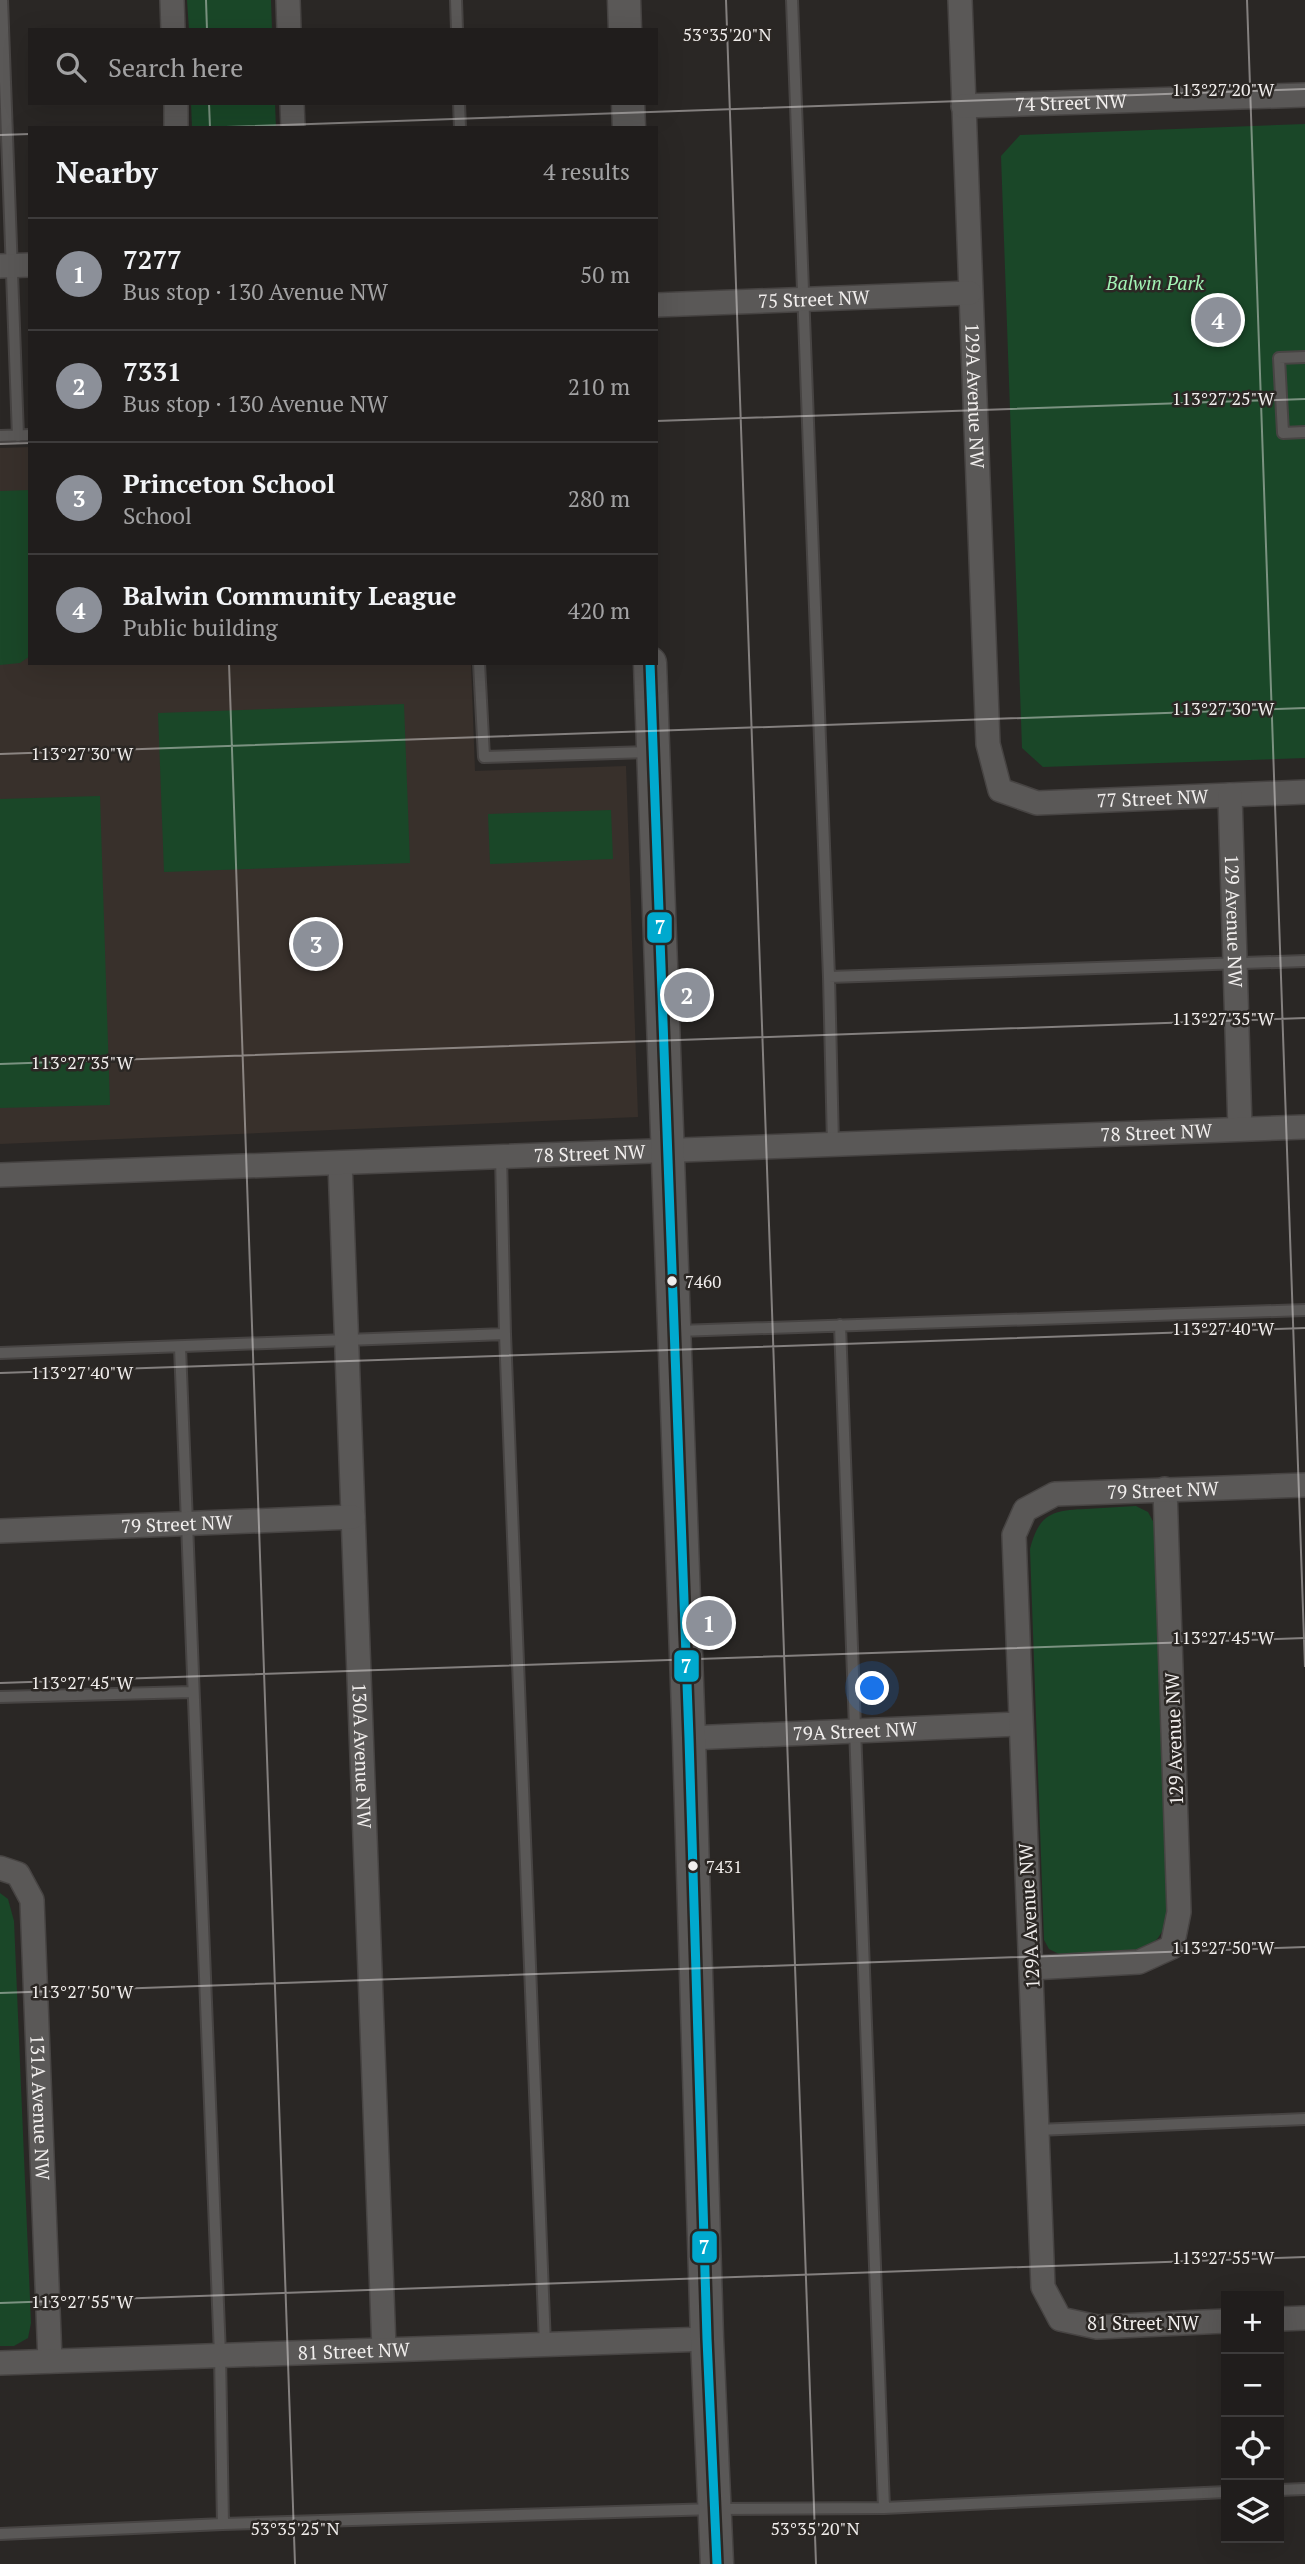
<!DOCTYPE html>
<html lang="en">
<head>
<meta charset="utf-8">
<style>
  :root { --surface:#201d1c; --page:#282625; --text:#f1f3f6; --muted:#a2a2a3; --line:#3d3b3b; --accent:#8c9099 }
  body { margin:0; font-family:"PT Serif",serif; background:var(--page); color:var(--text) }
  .controls { position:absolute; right:21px; bottom:21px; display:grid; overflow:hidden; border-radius:0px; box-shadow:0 7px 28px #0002 }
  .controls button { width:63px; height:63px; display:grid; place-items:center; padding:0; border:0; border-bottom:2px solid var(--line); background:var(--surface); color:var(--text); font:35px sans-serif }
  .you { position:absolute; left:873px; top:1689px; width:24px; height:24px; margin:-18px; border:5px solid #fff; border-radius:50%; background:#1a73e8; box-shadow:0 0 0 10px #1a73e833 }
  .badge { display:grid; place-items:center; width:46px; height:46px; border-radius:50%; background:var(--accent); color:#fff; font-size:23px; font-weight:700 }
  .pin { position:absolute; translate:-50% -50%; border:4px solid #fff; box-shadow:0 2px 7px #0006 }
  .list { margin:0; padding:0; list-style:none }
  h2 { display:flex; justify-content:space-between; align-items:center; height:91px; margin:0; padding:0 28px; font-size:30px }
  h2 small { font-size:23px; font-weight:400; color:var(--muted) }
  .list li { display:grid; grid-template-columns:46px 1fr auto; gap:21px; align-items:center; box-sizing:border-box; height:112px; padding:0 28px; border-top:2px solid var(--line) }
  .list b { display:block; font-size:26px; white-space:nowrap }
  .list p { margin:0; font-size:23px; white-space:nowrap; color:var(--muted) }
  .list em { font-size:23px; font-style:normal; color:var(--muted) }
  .icon { flex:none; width:38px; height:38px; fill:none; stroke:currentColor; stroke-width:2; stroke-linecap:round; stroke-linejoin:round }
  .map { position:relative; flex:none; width:1305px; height:2564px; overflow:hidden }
  .search { position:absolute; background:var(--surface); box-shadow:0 7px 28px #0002; left:28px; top:28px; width:630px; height:77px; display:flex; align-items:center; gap:18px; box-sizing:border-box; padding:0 24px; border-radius:0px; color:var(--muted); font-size:26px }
  .panel { position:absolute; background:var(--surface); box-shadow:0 7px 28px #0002; left:28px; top:126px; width:630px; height:539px; border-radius:0px }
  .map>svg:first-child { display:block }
  .built { fill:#38302b }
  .green { fill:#1a4728 }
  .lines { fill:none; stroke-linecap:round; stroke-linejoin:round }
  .lane-casing { stroke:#474443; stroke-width:14 }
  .street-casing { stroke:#474443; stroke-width:26 }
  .secondary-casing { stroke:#474443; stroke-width:35 }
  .lane { stroke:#5a5857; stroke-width:10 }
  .street { stroke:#5a5857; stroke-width:23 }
  .secondary { stroke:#5a5857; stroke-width:32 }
  .bus-1-casing { stroke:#2b2724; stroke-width:14 }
  .bus-1 { stroke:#00a9ce; stroke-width:9 }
  .ticks { fill:none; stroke:#f1eeed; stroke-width:2; stroke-opacity:0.45 }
  .bus-dot { fill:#f1eeed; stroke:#2b2724; stroke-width:2.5 }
  .labels { text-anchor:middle; stroke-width:5; stroke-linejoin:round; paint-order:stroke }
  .bus-label { font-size:17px; fill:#f1eeed; stroke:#2b2724; text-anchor:start }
  .street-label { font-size:19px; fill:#f1eeed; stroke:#2b2724 }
  .park-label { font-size:19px; font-style:italic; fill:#a3f4b5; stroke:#2b2724 }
  .ticks-label { font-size:18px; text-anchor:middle; fill:#f1eeed; stroke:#2b2724; stroke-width:5; stroke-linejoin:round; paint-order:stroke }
  .line-badge { stroke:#2b2724; stroke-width:2.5 }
  .badge-label { font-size:19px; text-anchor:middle; font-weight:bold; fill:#fff }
</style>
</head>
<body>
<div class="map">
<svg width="1305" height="2564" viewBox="0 0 1305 2564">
  <rect width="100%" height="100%" fill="#2a2725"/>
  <path class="built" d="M 30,447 L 30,663 L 471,663 L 475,771 L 626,766 L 638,1117 L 0,1144 L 0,448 Z"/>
  <path class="green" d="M 187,0 L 271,0 L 272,30 L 189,30 Z
    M 191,103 L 275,103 L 276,128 L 192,128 Z
    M 1305,124 L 1305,758 L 1043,767 L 1022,748 L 1001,156 L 1020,135 Z
    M 30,490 L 30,656 L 20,663 L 0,665 L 0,491 Z
    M 404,704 L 410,863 L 164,872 L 158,713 Z
    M 100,796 L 110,1105 L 0,1108 L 0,799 Z
    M 611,810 L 613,859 L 490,864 L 488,814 Z
    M 1136,1506 L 1148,1512 L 1155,1525 L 1167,1913 L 1165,1927 L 1158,1938 L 1150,1946 L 1136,1952 L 1061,1955 L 1049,1949 L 1044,1940 L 1030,1549 C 1039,1514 1052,1510 1086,1509 C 1102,1508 1119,1507 1136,1506 Z
    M 0,1893 L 8,1899 L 14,1921 L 31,2323 L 28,2338 L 14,2346 L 0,2346 Z"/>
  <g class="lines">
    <defs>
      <path id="lane" d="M 2,0 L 18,436
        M 456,0 L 457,30
        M 792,0 L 829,977 L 833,1144
        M 459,103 L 460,128
        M 1305,357 L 1279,358 L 1283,433 L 1305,432
        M 0,436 L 30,435
        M 479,663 L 484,757 L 649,752
        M 829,977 L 1305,961
        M 501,1156 L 505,1334 L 545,2345
        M 840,1325 L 884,2508
        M 678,1331 L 1305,1310
        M 180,1347 L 220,2355 L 223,2524
        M 0,1353 L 505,1334
        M 0,1697 L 192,1692
        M 1037,2130 L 1305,2119
        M 1279,2490 L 1305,2489
        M 0,2534 L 223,2524 L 715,2509 L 884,2508 L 1226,2492"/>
      <g id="street">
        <path d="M 172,0 L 173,30"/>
        <path d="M 288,0 L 289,30"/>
        <path id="s1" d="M 960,0 L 988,744 L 1000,790 L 1037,803 L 1305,792"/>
        <path d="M 176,103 L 176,128"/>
        <path d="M 292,103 L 293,128"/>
        <path id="s2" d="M 963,106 L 1305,95"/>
        <path d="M 0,266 L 30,265"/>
        <path id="s3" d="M 656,305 L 970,293"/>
        <path id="s4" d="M 1230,795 L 1240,1129"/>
        <path id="s5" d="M 340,1163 L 384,2349"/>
        <path id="s6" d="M 0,1175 L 1305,1127"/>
        <path id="s7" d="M 0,1531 L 353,1517"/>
        <path id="s8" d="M 689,1738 L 1020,1724"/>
        <path id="s9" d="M 0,1868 L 18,1874 L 32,1900 L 50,2361"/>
        <path d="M 1031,1968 L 1139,1962 L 1172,1947 L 1179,1912 L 1165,1489"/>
        <path d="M 1279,2319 L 1305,2318"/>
        <path id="s10" d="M 1226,2321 L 1097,2327 L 1060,2319 L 1043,2287 L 1014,1535 L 1025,1510 L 1055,1494 L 1305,1485"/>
        <path id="s11" d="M 0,2363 L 707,2339"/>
      </g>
      <path id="secondary" d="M 624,0 L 625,30
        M 628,103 L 629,128
        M 650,663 L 689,1738 L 707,2339 L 717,2564"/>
    </defs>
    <use href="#lane" class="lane-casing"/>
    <use href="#street" class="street-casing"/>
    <use href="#secondary" class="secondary-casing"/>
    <use href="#lane" class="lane"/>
    <use href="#street" class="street"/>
    <use href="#secondary" class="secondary"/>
    <defs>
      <path id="bus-1" d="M 650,663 L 689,1738 L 707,2339 L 717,2564"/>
    </defs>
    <use href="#bus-1" class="bus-1-casing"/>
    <use href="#bus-1" class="bus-1"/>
  </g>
  <path class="ticks" d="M 206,0 L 207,30M 726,0 L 816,2564M 1247,0 L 1305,1667M 209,103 L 210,128M 196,128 L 1305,89M 0,135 L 30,134M 656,421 L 1305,399M 0,444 L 30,443M 229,663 L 295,2564M 0,754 L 1305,708M 0,1064 L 1305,1018M 0,1373 L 1305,1328M 0,1683 L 1305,1638M 0,1993 L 1305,1947M 0,2303 L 1305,2257"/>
  <g class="bus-dot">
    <circle cx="672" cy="1281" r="6"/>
    <circle cx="693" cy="1866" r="6"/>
  </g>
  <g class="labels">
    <g class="bus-label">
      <text x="685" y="1288">7460</text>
      <text x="706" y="1873">7431</text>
    </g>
    <g class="street-label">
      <text dy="7" stroke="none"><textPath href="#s2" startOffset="108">74 Street NW</textPath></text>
      <text dy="7" stroke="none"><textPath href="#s3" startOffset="158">75 Street NW</textPath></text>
      <text dy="7" stroke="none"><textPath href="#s1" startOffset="396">129A Avenue NW</textPath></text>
      <text dy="7" stroke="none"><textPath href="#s1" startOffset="947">77 Street NW</textPath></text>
      <text dy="7" stroke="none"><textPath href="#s4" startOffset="126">129 Avenue NW</textPath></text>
      <text dy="7" stroke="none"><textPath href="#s6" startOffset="1157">78 Street NW</textPath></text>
      <text dy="7" stroke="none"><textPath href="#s6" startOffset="590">78 Street NW</textPath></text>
      <text dy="7" stroke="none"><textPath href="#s10" startOffset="1125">79 Street NW</textPath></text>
      <text dy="7" stroke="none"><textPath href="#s7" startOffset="177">79 Street NW</textPath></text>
      <text dy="7" stroke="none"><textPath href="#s8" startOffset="166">79A Street NW</textPath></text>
      <text transform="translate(1174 1739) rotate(-92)" y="7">129 Avenue NW</text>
      <text dy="7" stroke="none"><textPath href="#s5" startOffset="593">130A Avenue NW</textPath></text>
      <text transform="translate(1029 1916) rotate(-93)" y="7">129A Avenue NW</text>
      <text dy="7" stroke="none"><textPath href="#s9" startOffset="256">131A Avenue NW</textPath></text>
      <text x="1143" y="2330">81 Street NW</text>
      <text dy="7" stroke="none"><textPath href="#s11" startOffset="354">81 Street NW</textPath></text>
    </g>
    <g class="park-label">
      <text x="1155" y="290">Balwin Park</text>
    </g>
  </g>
  <g class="ticks-label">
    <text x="727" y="41">53°35'20"N</text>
    <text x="1223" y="96">113°27'20"W</text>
    <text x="1223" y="405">113°27'25"W</text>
    <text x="1223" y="715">113°27'30"W</text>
    <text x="82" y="760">113°27'30"W</text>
    <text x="1223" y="1025">113°27'35"W</text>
    <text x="82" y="1069">113°27'35"W</text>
    <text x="1223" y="1335">113°27'40"W</text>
    <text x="82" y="1379">113°27'40"W</text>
    <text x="1223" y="1644">113°27'45"W</text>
    <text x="82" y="1689">113°27'45"W</text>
    <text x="1223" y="1954">113°27'50"W</text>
    <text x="82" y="1998">113°27'50"W</text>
    <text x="1223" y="2264">113°27'55"W</text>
    <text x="82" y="2308">113°27'55"W</text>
    <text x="295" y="2535">53°35'25"N</text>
    <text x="815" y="2535">53°35'20"N</text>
  </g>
  <g class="line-badge">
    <rect x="646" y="911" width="27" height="33" rx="7" fill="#00a9ce"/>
    <rect x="673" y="1649" width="27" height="34" rx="7" fill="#00a9ce"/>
    <rect x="691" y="2230" width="27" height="34" rx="7" fill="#00a9ce"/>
  </g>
  <g class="badge-label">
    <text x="660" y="934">7</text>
    <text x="686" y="1673">7</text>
    <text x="704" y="2254">7</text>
  </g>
</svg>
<div class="controls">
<button>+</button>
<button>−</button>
<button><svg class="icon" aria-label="locate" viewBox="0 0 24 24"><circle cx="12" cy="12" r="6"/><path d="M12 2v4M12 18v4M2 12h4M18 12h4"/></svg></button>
<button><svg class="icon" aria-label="layers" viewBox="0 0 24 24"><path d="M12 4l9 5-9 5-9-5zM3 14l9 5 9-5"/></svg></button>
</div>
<div class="you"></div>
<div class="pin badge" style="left:709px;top:1623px">1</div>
<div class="pin badge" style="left:687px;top:995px">2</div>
<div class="pin badge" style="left:316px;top:944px">3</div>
<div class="pin badge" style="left:1218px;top:320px">4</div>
<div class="search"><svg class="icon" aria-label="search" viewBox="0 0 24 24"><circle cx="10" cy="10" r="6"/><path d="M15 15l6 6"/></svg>Search here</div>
<section class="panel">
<h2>Nearby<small>4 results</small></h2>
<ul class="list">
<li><span class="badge">1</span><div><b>7277</b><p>Bus stop · 130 Avenue NW</p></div><em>50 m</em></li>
<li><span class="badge">2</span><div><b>7331</b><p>Bus stop · 130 Avenue NW</p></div><em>210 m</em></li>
<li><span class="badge">3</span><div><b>Princeton School</b><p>School</p></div><em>280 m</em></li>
<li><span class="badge">4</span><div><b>Balwin Community League</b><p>Public building</p></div><em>420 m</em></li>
</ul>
</section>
</div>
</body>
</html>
